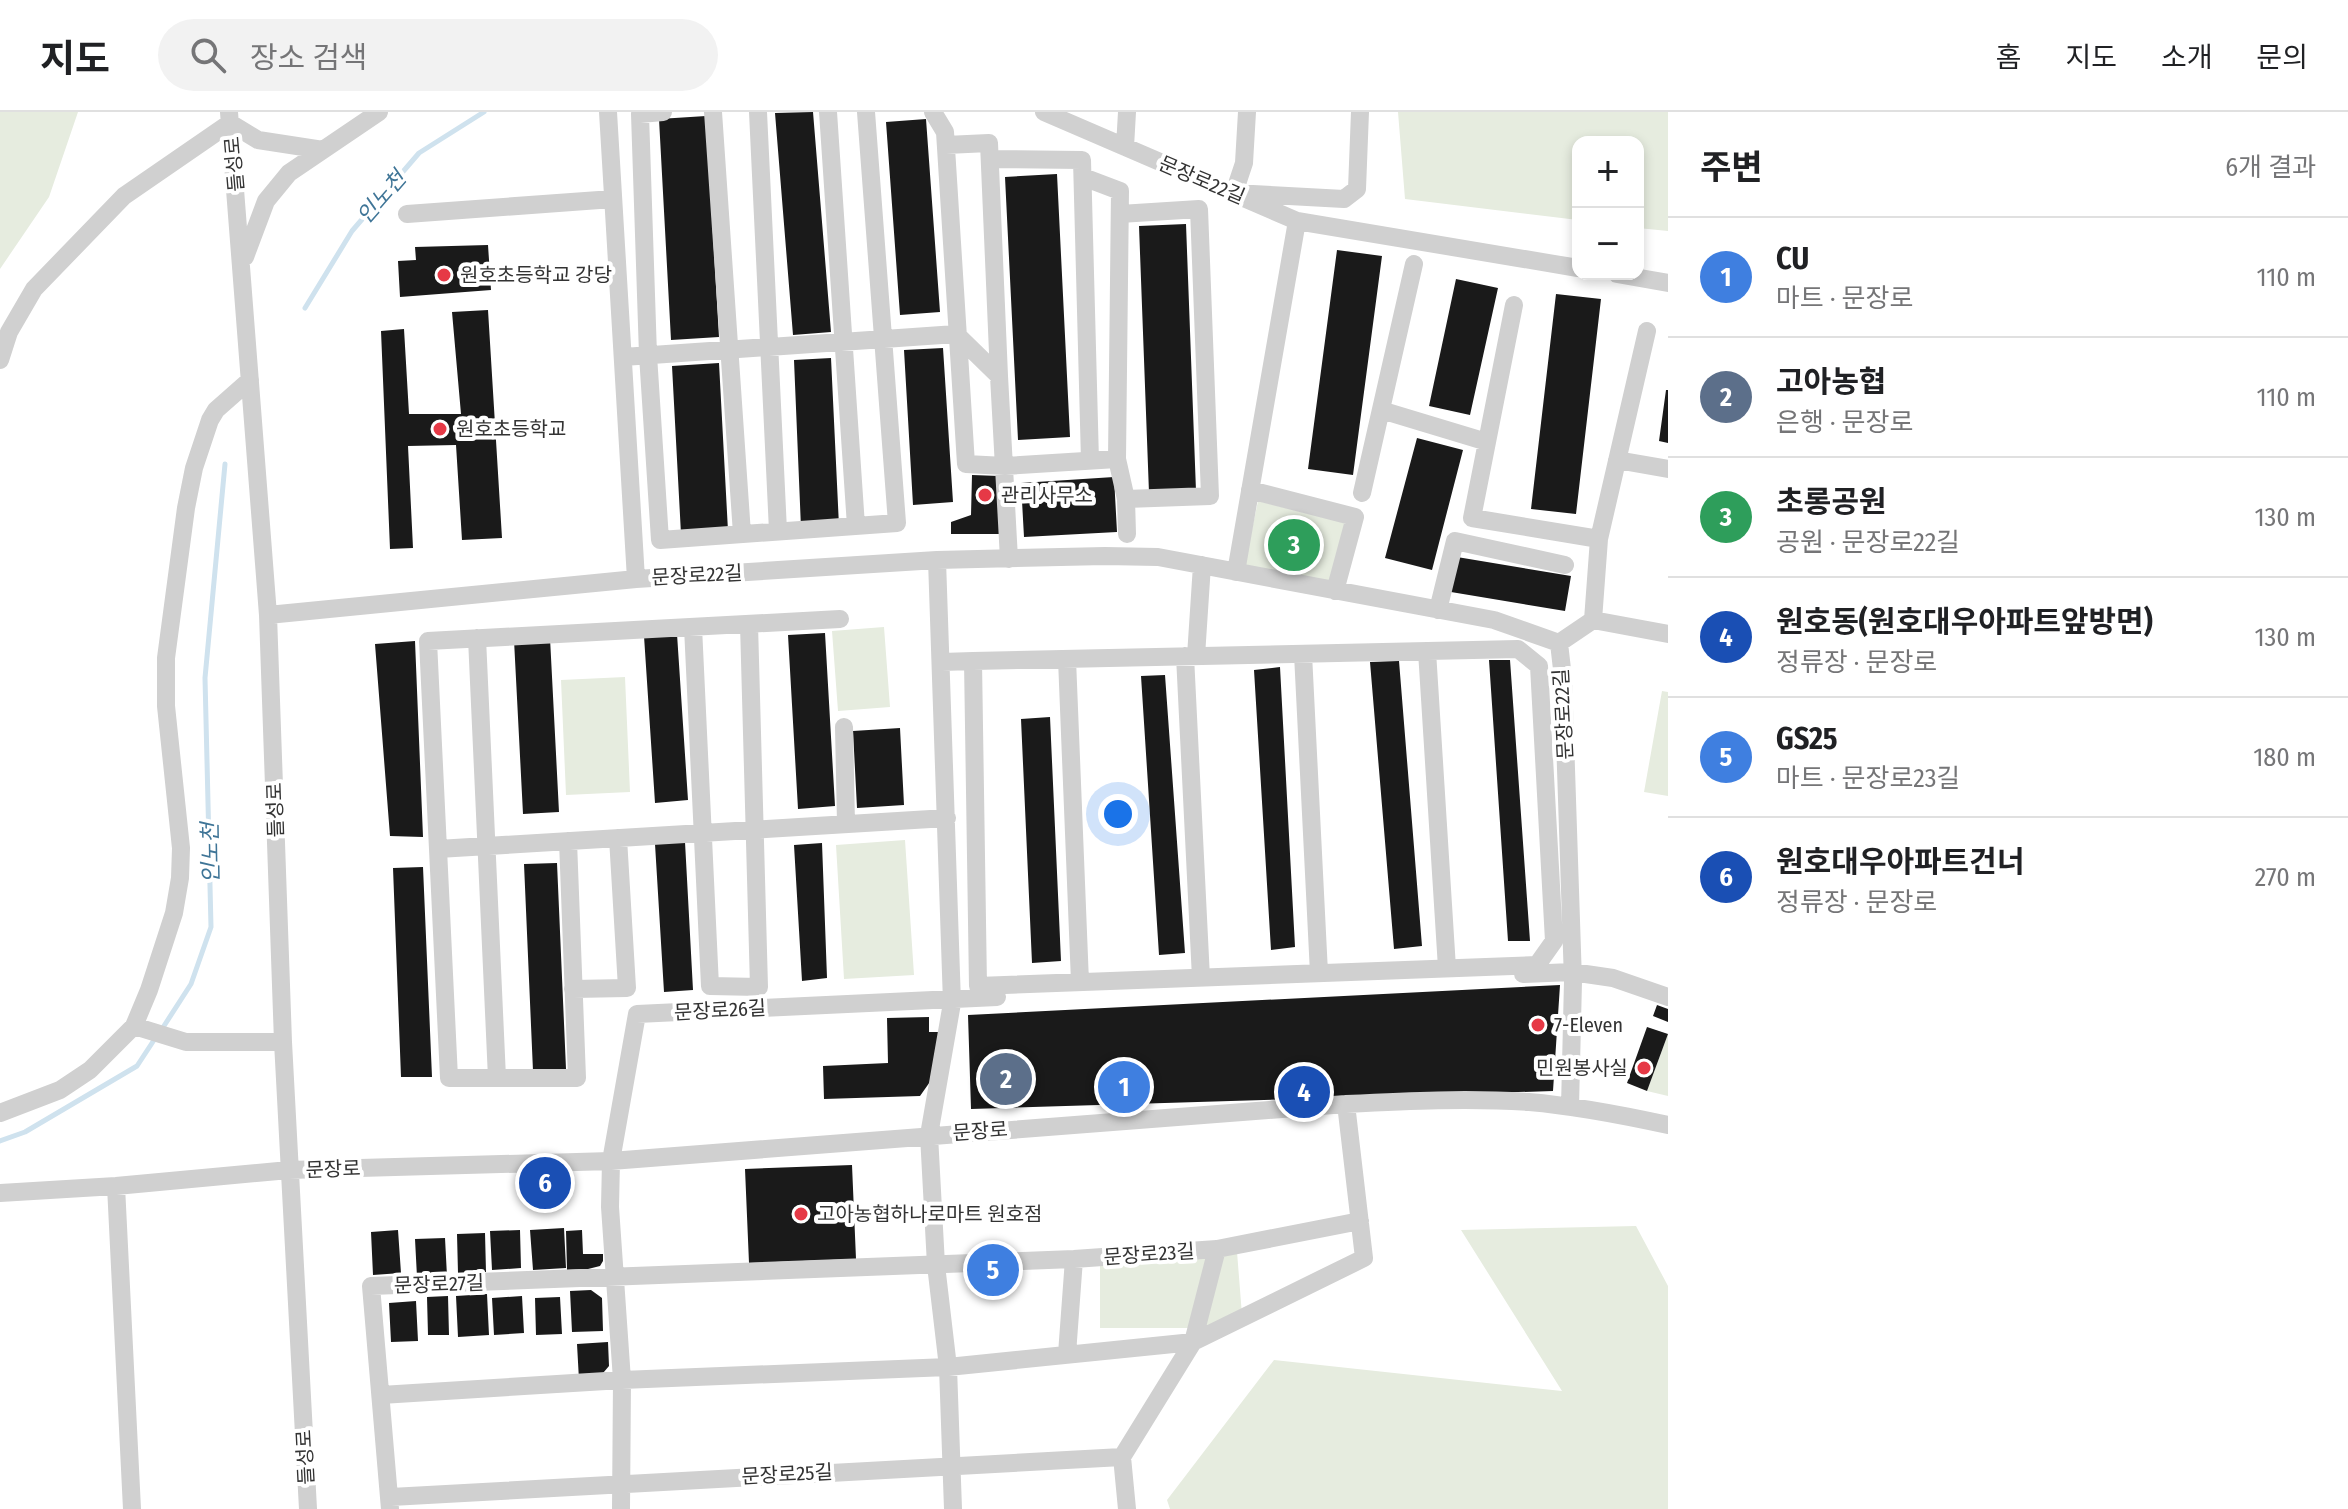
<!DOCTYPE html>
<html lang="ko">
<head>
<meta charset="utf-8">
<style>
  :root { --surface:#fff; --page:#f2f2f2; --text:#202124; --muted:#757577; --line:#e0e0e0; --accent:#ea580c }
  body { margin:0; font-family:"Fira Sans Condensed","Noto Sans KR",sans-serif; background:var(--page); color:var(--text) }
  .controls { position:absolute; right:24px; top:24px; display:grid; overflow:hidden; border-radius:16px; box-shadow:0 4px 12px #0003 }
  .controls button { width:72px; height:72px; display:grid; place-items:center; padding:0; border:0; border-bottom:2px solid var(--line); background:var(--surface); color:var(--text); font:40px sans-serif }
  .you { position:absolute; left:1118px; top:702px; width:28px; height:28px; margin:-20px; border:6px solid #fff; border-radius:50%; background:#1a73e8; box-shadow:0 0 0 12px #1a73e833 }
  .badge { display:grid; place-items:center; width:52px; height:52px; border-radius:50%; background:var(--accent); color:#fff; font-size:26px; font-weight:700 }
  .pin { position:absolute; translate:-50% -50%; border:4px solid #fff; box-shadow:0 2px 8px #0006 }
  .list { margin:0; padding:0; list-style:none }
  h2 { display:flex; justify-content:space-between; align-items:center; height:104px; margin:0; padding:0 32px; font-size:34px }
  h2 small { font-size:26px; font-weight:400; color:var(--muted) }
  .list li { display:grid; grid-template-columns:52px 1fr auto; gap:24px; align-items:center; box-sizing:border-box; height:120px; padding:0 32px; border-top:2px solid var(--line) }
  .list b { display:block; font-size:30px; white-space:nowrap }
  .list p { margin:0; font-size:26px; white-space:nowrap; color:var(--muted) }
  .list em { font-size:26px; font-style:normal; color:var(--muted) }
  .icon { flex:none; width:44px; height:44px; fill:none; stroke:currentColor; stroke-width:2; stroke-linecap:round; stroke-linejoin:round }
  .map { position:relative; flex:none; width:1668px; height:1397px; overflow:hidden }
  header { display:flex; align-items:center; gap:48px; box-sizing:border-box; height:112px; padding:0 40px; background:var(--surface); border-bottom:2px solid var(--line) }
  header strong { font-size:38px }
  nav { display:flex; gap:44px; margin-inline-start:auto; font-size:28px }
  .search { width:560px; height:72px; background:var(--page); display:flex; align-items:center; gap:20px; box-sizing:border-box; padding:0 28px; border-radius:44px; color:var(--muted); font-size:30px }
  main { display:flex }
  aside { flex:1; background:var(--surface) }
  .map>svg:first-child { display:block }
  .green { fill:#e6ecdf }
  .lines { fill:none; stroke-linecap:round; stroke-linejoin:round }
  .stream { stroke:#cfe2ee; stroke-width:5 }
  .building { fill:#1a1a1a }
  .minor { stroke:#d0d0d0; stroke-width:18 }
  .poi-dot { fill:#e63946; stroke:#fff; stroke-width:3 }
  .labels { text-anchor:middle; stroke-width:8; stroke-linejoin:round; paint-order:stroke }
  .street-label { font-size:20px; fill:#333; stroke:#fff }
  .poi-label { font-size:20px; fill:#333; stroke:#fff; text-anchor:start }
  .water-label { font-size:22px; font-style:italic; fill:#3f7597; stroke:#fff }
</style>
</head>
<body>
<header>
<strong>지도</strong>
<div class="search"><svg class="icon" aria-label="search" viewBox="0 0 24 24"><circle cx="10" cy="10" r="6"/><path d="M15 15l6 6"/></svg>장소 검색</div>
<nav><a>홈</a><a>지도</a><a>소개</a><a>문의</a></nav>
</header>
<main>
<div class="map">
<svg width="1668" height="1397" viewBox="0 0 1668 1397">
  <rect width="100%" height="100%" fill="#fff"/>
  <path class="green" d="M 0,0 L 78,0 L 49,85 L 0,157 Z
    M 1398,0 L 1668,0 L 1668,119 L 1638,116 L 1638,30 L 1578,30 L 1578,108 L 1405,87 Z
    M 1258,389 L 1345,411 L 1329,470 L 1244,455 Z
    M 884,515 L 890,595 L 838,599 L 832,519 Z
    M 625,565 L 630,680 L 566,683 L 561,568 Z
    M 1662,579 L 1668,580 L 1668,684 L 1644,680 Z
    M 905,728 L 914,863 L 844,867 L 836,733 Z
    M 1668,922 L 1668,984 L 1647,979 Z
    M 1636,1114 L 1668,1174 L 1668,1397 L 1170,1397 L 1167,1388 L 1274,1248 L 1562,1279 L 1461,1118 Z
    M 1236,1127 L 1242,1203 L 1218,1216 L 1100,1216 L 1100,1139 Z"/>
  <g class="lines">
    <path class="stream" d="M 305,196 L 352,119 L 419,41 L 484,0
      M 162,917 L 191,872 L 211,815 L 205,566 L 225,352
      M 0,1029 L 25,1020 L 137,954 L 156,925"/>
  </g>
  <path class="building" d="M 813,0 L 831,220 L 793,223 L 775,1 Z
    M 706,4 L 719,225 L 671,228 L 659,7 Z
    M 926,7 L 940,200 L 900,203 L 886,10 Z
    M 1057,62 L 1070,325 L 1018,328 L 1005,65 Z
    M 1186,112 L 1196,379 L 1149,381 L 1139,114 Z
    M 488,133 L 491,178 L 400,185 L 398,149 L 416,148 L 415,135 Z
    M 1337,138 L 1382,144 L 1353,363 L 1308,357 Z
    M 1456,167 L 1498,176 L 1470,303 L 1429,294 Z
    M 1556,182 L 1601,187 L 1576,402 L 1531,397 Z
    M 488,198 L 502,426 L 462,428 L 456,333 L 408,334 L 413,436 L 390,437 L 381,219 L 404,217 L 409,302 L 461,302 L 452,200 Z
    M 943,236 L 953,390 L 913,393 L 904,238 Z
    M 831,246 L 839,414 L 801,416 L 794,248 Z
    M 719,251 L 728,419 L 681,422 L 672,254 Z
    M 1666,278 L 1668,278 L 1668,331 L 1659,329 Z
    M 1417,326 L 1463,338 L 1432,458 L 1385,446 Z
    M 972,363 L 999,364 L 999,422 L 951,422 L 951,410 L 971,403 Z
    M 1114,365 L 1117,420 L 1024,425 L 1021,371 Z
    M 1457,445 L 1571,464 L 1565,499 L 1451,480 Z
    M 825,521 L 835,694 L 798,697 L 788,523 Z
    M 677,522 L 688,688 L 655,691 L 644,524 Z
    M 550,526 L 559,700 L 523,702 L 514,528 Z
    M 415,529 L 423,725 L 390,724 L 375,532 Z
    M 1489,548 L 1510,548 L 1530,829 L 1508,829 Z
    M 1399,549 L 1422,834 L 1394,837 L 1370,550 Z
    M 1280,555 L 1295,835 L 1271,838 L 1254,558 Z
    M 1165,563 L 1185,841 L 1159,843 L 1141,564 Z
    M 1050,605 L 1061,849 L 1032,851 L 1021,607 Z
    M 900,616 L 904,693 L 857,696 L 853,619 Z
    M 685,730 L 693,878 L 664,880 L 655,732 Z
    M 822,731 L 827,866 L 802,869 L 794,733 Z
    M 557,751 L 566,957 L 533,959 L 524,752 Z
    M 423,755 L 432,965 L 401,965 L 393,756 Z
    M 1560,873 L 1553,979 L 971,997 L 968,903 Z
    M 1657,893 L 1668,897 L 1668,910 L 1653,904 Z
    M 929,905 L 929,920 L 938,920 L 939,957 L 920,984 L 824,987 L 823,954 L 888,951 L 887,906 Z
    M 1647,915 L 1668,922 L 1647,979 L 1627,971 Z
    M 852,1053 L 856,1147 L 749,1151 L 745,1057 Z
    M 564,1116 L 566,1156 L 533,1158 L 530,1118 Z
    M 398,1118 L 401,1161 L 373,1163 L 371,1120 Z
    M 520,1118 L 521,1156 L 492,1158 L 490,1119 Z
    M 582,1118 L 583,1142 L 603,1142 L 603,1149 L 600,1154 L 588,1157 L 567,1158 L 566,1119 Z
    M 485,1121 L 486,1160 L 458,1161 L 457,1122 Z
    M 445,1126 L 447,1164 L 417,1165 L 415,1127 Z
    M 591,1178 L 602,1186 L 603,1219 L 572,1220 L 570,1179 Z
    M 487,1182 L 489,1223 L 458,1225 L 456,1184 Z
    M 448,1184 L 449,1223 L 428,1223 L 427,1185 Z
    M 522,1184 L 524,1221 L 494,1223 L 492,1186 Z
    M 560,1185 L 562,1222 L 536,1223 L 535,1186 Z
    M 416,1189 L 418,1229 L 391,1230 L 389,1191 Z
    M 608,1230 L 609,1254 L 598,1267 L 579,1268 L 577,1232 Z"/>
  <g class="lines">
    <path class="minor" d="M 229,0 L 268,503 L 283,930 L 308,1397
      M 608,0 L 636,467
      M 663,0 L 640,2 L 648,243 L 660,428 L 897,411 L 866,0
      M 713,0 L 742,422
      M 758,0 L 778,419
      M 828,0 L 856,414
      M 933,0 L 945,20 L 966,352 L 1005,354 L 1117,347
      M 1044,0 L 1297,109 L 1236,460
      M 1247,0 L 1244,51 L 1234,81 L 1344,87 L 1357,77 L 1360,0
      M 230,11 L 258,28 L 323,38
      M 946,33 L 989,31 L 999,264
      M 1125,35 L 1127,0
      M 990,47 L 1082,48 L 1090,349
      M 1083,65 L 1120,79 L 1117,347 L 1126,387 L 1210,384 L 1199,97 L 1120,102
      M 407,102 L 613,87
      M 1297,109 L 1578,156
      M 245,145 L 266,89 L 289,61 L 379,0
      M 1617,162 L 1668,171
      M 1514,193 L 1472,406 L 1599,427
      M 623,245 L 956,222 L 999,264 L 1009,447
      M 0,248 L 9,220 L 34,177 L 124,84 L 230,11
      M 1381,298 L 1487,330
      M 1617,348 L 1668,357
      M 1250,378 L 1355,405 L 1335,479
      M 1362,381 L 1414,152
      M 1126,387 L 1127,422
      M 937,448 L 952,891 L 929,1023 L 936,1153 L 948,1255 L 953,1397
      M 1438,498 L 1455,429 L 1565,453
      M 268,503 L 636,467 L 937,448 L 1105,444 L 1158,445 L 1494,508 L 1559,531 L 1563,566 L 1573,869 L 1570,995
      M 1593,508 L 1599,427 L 1647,219
      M 693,515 L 710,874 L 759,875 L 749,512
      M 477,526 L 497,966
      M 1559,531 L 1593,508 L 1668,522
      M 1427,539 L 1447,856
      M 1303,542 L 1319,861
      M 1185,544 L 1201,866
      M 1196,544 L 1202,453
      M 1067,547 L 1080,870
      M 942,550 L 973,549 L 1518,537 L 1539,554 L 1554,829 L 1537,853 L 978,874 L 973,549
      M 844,615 L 846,712
      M 568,729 L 577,966 L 449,966 L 428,529 L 840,507
      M 438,737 L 947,706
      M 1523,862 L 1572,860 L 1613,866 L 1668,885
      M 573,877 L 627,876 L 618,726
      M 134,914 L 186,930 L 283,930
      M 0,1001 L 60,978 L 90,958 L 134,914 L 149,878 L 174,801 L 180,766 L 181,736 L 166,594 L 166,546 L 186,396 L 194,356 L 210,308 L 216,298 L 250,268
      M 116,1074 L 132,1397
      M 0,1081 L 116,1074 L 289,1058 L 611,1049 L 1346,992 C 1407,989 1468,986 1529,990 C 1576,994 1622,1003 1668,1013
      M 1067,1242 L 1074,1147
      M 381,1283 L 622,1268 L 948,1255 L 1193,1230 L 1364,1146 L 1346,992
      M 391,1385 L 1122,1345
      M 390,1397 L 371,1174 L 1074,1147 L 1217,1137 L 1360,1109
      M 621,1397 L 622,1268 L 610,1095 L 611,1049 L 637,902 L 997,885
      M 1127,1397 L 1122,1345 L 1193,1230 L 1217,1137"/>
  </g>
  <g class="poi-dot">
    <circle cx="444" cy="163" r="8"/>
    <circle cx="440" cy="317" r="8"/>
    <circle cx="985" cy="383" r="8"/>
    <circle cx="1538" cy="913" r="8"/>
    <circle cx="1644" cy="956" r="8"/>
    <circle cx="801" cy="1102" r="8"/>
  </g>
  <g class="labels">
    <g class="street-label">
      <text transform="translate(234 52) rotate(-95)" y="7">들성로</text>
      <text transform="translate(1202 68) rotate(23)" y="7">문장로22길</text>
      <text transform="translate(697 463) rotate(-3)" y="7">문장로22길</text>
      <text transform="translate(1563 602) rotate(-93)" y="7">문장로22길</text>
      <text transform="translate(275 698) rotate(-92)" y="7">들성로</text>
      <text transform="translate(720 898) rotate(-3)" y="7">문장로26길</text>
      <text transform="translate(980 1019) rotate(-4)" y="7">문장로</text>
      <text transform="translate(333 1057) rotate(-2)" y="7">문장로</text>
      <text transform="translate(1149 1142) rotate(-4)" y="7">문장로23길</text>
      <text transform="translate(439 1172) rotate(-2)" y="7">문장로27길</text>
      <text transform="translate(305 1345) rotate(-93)" y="7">들성로</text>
      <text transform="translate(787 1362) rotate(-3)" y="7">문장로25길</text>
    </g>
    <g class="poi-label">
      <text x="460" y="170">원호초등학교 강당</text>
      <text x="456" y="324">원호초등학교</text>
      <text x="1001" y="390">관리사무소</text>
      <text x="1554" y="920">7-Eleven</text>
      <text x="1628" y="963" text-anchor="end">민원봉사실</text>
      <text x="817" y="1109">고아농협하나로마트 원호점</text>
    </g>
    <g class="water-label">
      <text transform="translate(381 85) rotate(-49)" y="8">인노천</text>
      <text transform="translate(210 741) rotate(-91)" y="8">인노천</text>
    </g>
  </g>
</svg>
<div class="controls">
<button>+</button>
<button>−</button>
</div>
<div class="you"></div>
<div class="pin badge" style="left:1124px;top:975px;background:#3f7fe0">1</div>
<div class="pin badge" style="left:1006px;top:967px;background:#5c6f8a">2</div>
<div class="pin badge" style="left:1294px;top:433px;background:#2e9e5b">3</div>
<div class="pin badge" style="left:1304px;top:980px;background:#1a4fb4">4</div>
<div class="pin badge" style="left:993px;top:1158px;background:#3f7fe0">5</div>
<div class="pin badge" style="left:545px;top:1071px;background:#1a4fb4">6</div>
</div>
<aside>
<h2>주변<small>6개 결과</small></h2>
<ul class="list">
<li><span class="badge" style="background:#3f7fe0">1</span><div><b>CU</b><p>마트 · 문장로</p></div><em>110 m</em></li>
<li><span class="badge" style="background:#5c6f8a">2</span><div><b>고아농협</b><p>은행 · 문장로</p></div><em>110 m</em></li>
<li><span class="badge" style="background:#2e9e5b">3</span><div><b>초롱공원</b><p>공원 · 문장로22길</p></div><em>130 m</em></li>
<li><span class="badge" style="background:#1a4fb4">4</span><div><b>원호동(원호대우아파트앞방면)</b><p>정류장 · 문장로</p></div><em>130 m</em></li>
<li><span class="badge" style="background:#3f7fe0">5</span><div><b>GS25</b><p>마트 · 문장로23길</p></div><em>180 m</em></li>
<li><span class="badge" style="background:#1a4fb4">6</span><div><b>원호대우아파트건너</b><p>정류장 · 문장로</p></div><em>270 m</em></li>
</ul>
</aside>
</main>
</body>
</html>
